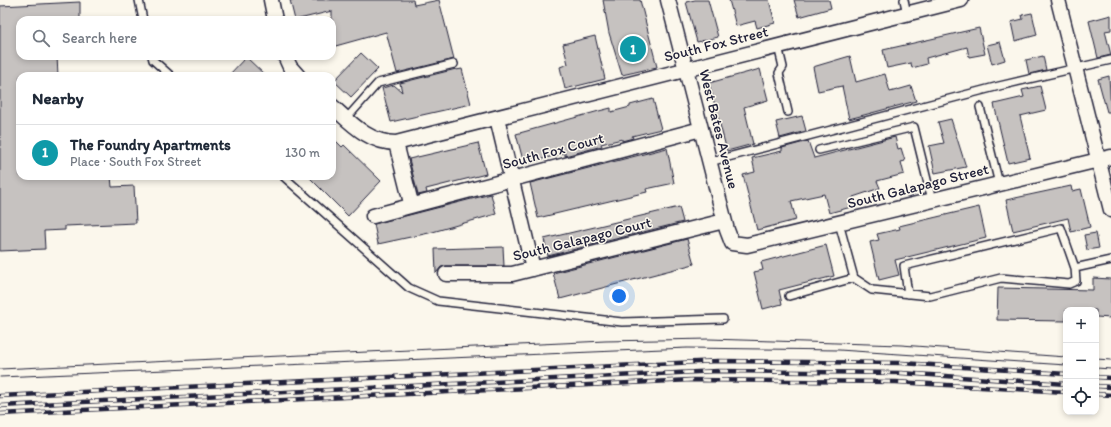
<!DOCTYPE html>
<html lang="en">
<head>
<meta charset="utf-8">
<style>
  :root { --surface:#fff; --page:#f6f6f7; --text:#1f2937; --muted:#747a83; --line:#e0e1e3; --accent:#1f6fb2 }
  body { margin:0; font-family:Itim,sans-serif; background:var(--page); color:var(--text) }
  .controls { position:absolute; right:12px; bottom:12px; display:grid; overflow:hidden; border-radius:8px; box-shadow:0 2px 6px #0003 }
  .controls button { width:36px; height:36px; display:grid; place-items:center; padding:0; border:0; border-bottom:1px solid var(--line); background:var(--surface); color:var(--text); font:20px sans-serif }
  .you { position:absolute; left:619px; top:296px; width:14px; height:14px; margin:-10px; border:3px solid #fff; border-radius:50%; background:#1a73e8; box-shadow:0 0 0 6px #1a73e833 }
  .badge { display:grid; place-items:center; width:26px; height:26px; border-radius:50%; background:var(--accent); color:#fff; font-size:13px; font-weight:700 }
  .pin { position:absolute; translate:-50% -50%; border:2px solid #fff; box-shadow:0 1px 4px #0006 }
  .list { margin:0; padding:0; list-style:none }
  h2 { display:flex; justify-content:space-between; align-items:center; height:52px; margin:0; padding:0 16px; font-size:17px }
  h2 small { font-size:13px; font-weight:400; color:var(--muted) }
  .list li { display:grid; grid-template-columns:26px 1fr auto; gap:12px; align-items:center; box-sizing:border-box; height:56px; padding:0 16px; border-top:1px solid var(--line) }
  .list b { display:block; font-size:15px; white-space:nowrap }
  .list p { margin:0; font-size:13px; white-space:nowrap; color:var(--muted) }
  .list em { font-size:13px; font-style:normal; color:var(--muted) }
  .icon { flex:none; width:22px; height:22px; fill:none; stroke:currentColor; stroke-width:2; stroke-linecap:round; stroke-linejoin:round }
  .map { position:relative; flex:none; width:1111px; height:427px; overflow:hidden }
  .search { position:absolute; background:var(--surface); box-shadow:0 2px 6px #0003; left:16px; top:16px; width:320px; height:44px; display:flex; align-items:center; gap:10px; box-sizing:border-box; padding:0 14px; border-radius:12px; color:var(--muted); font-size:15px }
  .panel { position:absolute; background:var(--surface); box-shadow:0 2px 6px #0003; left:16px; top:72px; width:320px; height:108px; border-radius:12px }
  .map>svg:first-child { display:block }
  .building { fill:#c6c2c0; stroke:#22223b }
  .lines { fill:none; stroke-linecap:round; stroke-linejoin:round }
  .service-casing { stroke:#22223b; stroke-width:10 }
  .minor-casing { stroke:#22223b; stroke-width:17 }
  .service { stroke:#fbf7ec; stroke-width:7 }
  .minor { stroke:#fbf7ec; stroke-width:14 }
  .tram { stroke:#22223b; stroke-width:1 }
  .rail-casing { stroke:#22223b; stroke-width:4.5 }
  .rail { stroke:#fbf7ec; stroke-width:3; stroke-dasharray:9; stroke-linecap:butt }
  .labels { text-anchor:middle; stroke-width:3; stroke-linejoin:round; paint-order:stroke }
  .street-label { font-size:15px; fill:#22223b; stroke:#fbf7ec }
</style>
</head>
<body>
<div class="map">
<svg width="1111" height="427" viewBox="0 0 1111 427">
  <rect width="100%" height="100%" fill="#fbf7ec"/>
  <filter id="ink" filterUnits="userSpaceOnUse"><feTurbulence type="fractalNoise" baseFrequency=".025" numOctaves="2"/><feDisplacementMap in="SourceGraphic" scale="8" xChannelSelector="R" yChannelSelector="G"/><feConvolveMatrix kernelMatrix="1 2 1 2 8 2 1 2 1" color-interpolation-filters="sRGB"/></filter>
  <g filter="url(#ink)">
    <path class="building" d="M 290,0 L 413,0 L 414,5 L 439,0 L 454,59 L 397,73 L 386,32 L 332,47 L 332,11 L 295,20 Z
      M 603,0 L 640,0 L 657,67 L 622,75 L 609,33 Z
      M 695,0 L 708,0 L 718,37 L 697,42 L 686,2 Z
      M 729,0 L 769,0 L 775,23 L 757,28 L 755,21 L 736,26 Z
      M 794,0 L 829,0 L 831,8 L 799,17 Z
      M 80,2 L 80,20 L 20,20 L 20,56 L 57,56 L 58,76 L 20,76 L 20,176 L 111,176 L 112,187 L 134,186 L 136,223 L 65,226 L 65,230 L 44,231 L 45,249 L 0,251 L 0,6 Z
      M 1032,13 L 1037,35 L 1015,41 L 1011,22 L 1023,19 L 1022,15 Z
      M 1111,15 L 1111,30 L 1105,31 L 1111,55 L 1098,58 L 1089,21 Z
      M 979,28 L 985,54 L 969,57 L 967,47 L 926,58 L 927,64 L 912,68 L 911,63 L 887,68 L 883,50 Z
      M 595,36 L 605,79 L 565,89 L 560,67 L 568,64 L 563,44 Z
      M 1000,42 L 1005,60 L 992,64 L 987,45 Z
      M 361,53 L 378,69 L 351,97 L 334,81 Z
      M 850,56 L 856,82 L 885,74 L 890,92 L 911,86 L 916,101 L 849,119 L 842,86 L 818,91 L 813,67 Z
      M 1043,56 L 1046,70 L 1029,74 L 1026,60 Z
      M 246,57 L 266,76 L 228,76 Z
      M 456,69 L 456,70 L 462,69 L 471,104 L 391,122 L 382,88 L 394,85 L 402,92 L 400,83 Z
      M 760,69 L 768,100 L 744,107 L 753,144 L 727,151 L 709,83 Z
      M 1109,76 L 1111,112 L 1107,112 L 1098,79 Z
      M 1040,86 L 1046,110 L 1020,116 L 1030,158 L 1008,163 L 994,104 L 1024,97 L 1022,90 Z
      M 653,99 L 661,129 L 632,136 L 633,138 L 622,141 L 622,139 L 601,144 L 602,146 L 565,156 L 565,153 L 524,164 L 516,134 L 599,111 L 611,108 L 611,112 L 630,107 L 630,105 Z
      M 802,116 L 806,131 L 780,138 L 776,122 Z
      M 951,119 L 966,167 L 935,173 L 929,146 L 944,143 L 938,122 Z
      M 332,137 L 342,147 L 344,145 L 381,181 L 348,216 L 308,176 L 332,176 Z
      M 895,137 L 898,149 L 901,148 L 905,161 L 901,162 L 904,174 L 877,181 L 880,188 L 853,197 L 855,206 L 829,213 L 824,194 L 791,201 L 796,220 L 757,230 L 743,175 L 755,172 L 752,158 L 782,151 L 782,148 L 808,141 L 814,158 Z
      M 478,143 L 486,174 L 426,189 L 427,193 L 418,195 L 409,159 Z
      M 667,148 L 674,183 L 646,189 L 647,192 L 538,218 L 530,183 Z
      M 1071,186 L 1072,191 L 1081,189 L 1090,227 L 1071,232 L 1068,218 L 1013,231 L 1006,200 Z
      M 491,194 L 496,214 L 429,233 L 378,244 L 374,224 Z
      M 679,207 L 683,222 L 548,256 L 544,239 Z
      M 979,207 L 986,238 L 895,260 L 899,275 L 879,280 L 870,242 L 879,240 L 877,234 L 900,229 L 899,226 Z
      M 1096,233 L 1099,248 L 1087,250 L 1084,235 Z
      M 687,239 L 694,264 L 560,299 L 553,273 Z
      M 826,245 L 834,276 L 779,290 L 782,304 L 763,309 L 754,272 L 763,270 L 761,262 Z
      M 503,247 L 504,266 L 446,266 L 441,267 L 436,273 L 435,249 Z
      M 1093,278 L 1111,279 L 1111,318 L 1096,317 L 1096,310 L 1066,310 L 1066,321 L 997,320 L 998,288 L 1093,290 Z"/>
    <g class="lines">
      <defs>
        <path id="service" d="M 139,0 L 143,20
          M 904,0 L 907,14
          M 778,46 L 783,67 L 779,73 L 788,112
          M 152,56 L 153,60 L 171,76
          M 980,107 L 999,184
          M 346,119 L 378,83 L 454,64
          M 819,150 L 914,127 L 932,200
          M 709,162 L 999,86 L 1111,60
          M 283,176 L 409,288 L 438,301 L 622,322 L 723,319
          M 839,223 L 854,278 L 872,290 L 930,296 L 1001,278 L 1069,284 L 1076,281 L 1075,268 L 1061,228 L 904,266 L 908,294
          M 1075,268 L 1111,260
          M 789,296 L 854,278"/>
        <path id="minor" d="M 271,0 L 275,20
          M 668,0 L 727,230 L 732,243 L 747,245 L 1111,157
          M 1058,0 L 1111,210
          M 285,56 L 290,67 L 298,76
          M 332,106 C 351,123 369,143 396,143 L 961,0
          M 497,118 L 533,269
          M 396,143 L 410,199 L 414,205 L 701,129
          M 373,216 L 414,205
          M 446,274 L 512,274 L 724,221"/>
      </defs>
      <use href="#service" class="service-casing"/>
      <use href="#minor" class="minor-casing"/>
      <use href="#service" class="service"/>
      <use href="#minor" class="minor"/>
      <path class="tram" d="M 1096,359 L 1111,360
        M 1096,368 L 1111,369
        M 0,369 L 605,341 L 709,339 L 901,345 L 1066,357
        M 0,377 L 687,348 L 839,350 L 1066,365"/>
      <defs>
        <path id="rail" d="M 1096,377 L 1111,378
          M 1096,386 L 1111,387
          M 1096,394 L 1111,395
          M 0,396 L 718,361 L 902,363 L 1066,374
          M 0,406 L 718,371 L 901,373 L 1066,384
          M 0,414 L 691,380 L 896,382 L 1066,392"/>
      </defs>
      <use href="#rail" class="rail-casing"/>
      <use href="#rail" class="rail"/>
    </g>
  </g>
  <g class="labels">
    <g class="street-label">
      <text transform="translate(716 44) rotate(-14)" y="5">South Fox Street</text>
      <text transform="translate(719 129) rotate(76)" y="5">West Bates Avenue</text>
      <text transform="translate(553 151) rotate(-15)" y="5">South Fox Court</text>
      <text transform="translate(918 186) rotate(-14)" y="5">South Galapago Street</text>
      <text transform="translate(582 239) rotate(-14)" y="5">South Galapago Court</text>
    </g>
  </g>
</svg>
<div class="controls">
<button>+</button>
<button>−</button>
<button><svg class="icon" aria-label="locate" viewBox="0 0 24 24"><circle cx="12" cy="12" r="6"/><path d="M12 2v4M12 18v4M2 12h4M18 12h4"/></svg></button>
</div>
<div class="you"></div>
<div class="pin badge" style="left:633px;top:49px;background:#0f9aa8">1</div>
<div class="search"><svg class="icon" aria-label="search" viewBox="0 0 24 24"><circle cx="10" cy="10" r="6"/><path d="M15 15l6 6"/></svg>Search here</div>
<section class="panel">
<h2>Nearby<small></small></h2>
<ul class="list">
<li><span class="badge" style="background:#0f9aa8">1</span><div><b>The Foundry Apartments</b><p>Place · South Fox Street</p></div><em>130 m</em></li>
</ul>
</section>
</div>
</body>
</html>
